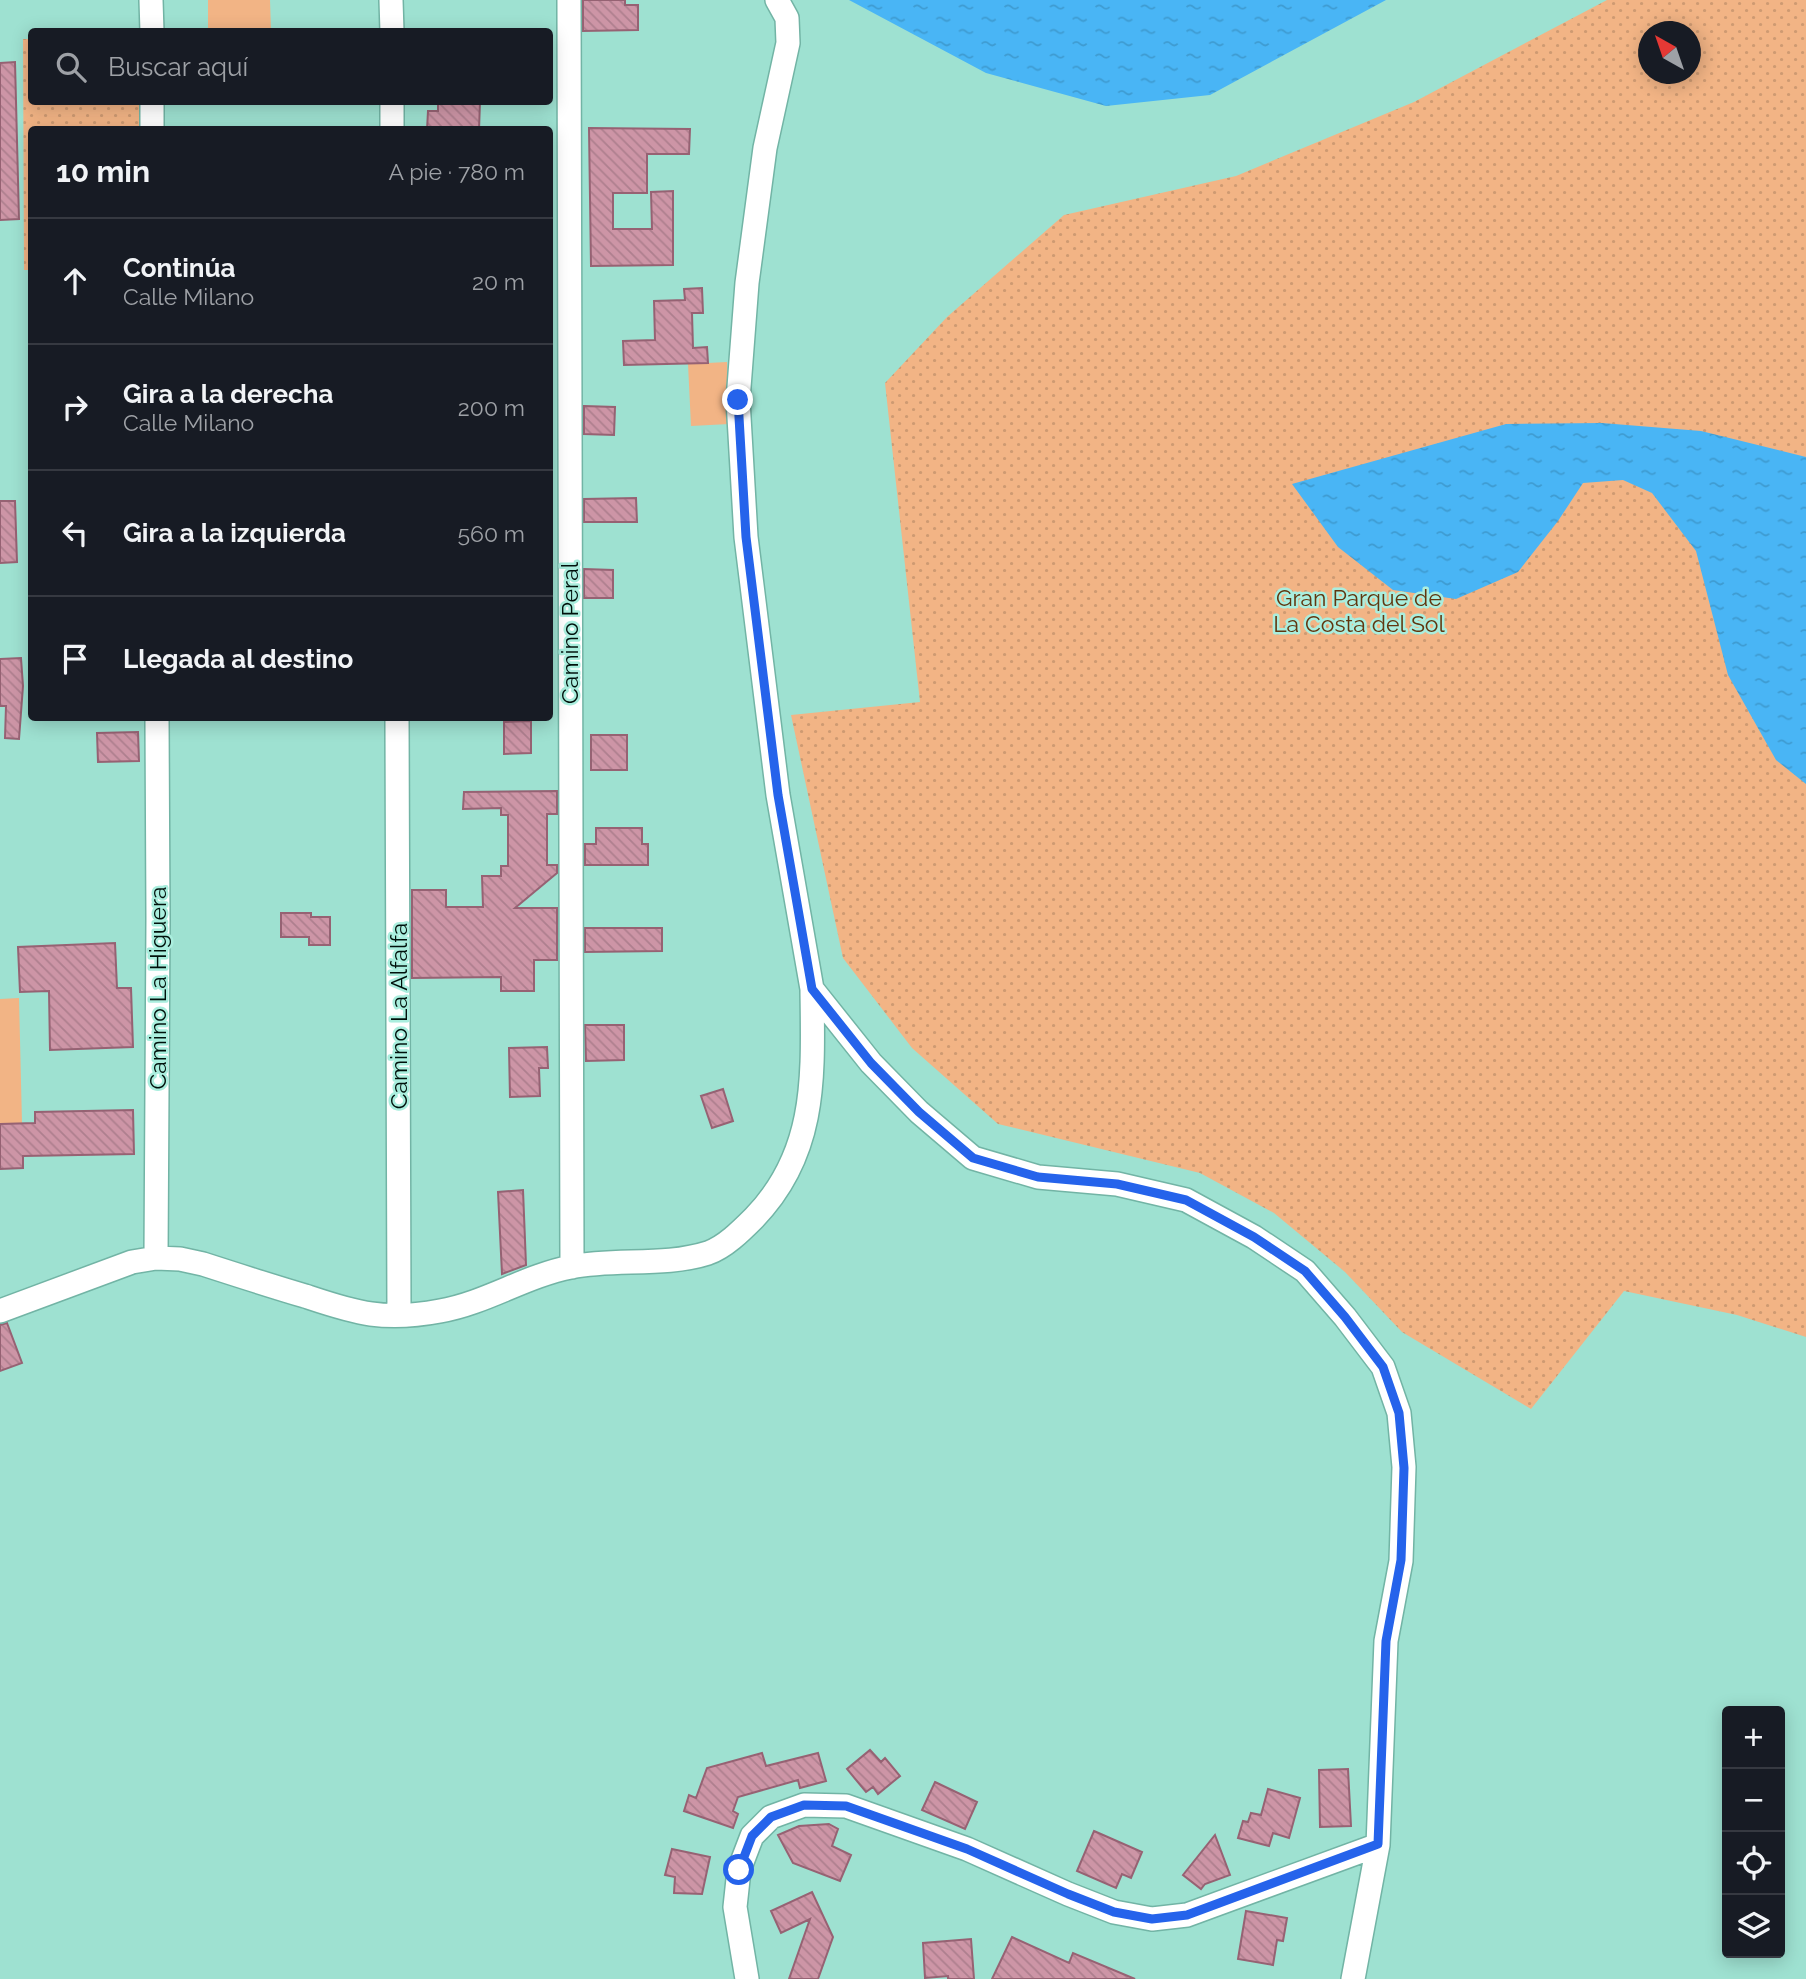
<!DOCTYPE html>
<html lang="es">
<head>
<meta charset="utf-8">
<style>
  :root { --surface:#171b24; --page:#242831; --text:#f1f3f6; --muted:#9ea1a6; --line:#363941 }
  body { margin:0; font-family:Raleway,sans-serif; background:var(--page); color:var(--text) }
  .controls { position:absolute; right:21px; bottom:21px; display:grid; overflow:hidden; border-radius:7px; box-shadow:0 4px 18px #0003 }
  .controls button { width:63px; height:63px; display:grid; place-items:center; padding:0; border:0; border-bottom:2px solid var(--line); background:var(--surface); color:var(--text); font:35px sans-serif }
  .compass { position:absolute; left:1638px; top:21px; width:63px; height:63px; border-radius:50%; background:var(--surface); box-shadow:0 4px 18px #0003; rotate:320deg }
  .stop { position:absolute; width:21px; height:21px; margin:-16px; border:5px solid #2563eb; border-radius:50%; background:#fff }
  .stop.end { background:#2563eb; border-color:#fff; box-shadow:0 2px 7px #0008 }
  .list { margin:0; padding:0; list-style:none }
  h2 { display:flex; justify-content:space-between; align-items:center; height:91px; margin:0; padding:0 28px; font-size:30px }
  h2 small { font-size:23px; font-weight:400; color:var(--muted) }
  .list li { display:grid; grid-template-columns:46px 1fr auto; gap:21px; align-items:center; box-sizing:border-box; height:126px; padding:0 28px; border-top:2px solid var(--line) }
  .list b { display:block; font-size:26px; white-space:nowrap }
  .list p { margin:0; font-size:23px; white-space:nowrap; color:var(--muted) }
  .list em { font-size:23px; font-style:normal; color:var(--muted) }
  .icon { flex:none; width:38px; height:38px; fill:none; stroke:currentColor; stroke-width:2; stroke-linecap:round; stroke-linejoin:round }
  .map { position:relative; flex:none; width:1806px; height:1979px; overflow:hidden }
  .search { position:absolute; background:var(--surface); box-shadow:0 4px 18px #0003; left:28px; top:28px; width:525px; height:77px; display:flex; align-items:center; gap:18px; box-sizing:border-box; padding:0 24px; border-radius:7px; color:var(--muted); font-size:26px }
  .panel { position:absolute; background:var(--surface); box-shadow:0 4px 18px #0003; left:28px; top:126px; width:525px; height:595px; border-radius:7px }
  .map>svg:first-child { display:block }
  .green { fill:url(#green-dots); fill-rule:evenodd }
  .pitch { fill:#f2b485 }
  .water { fill:url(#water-ripples) }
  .building { fill:url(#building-back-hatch); stroke:#966273; stroke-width:2 }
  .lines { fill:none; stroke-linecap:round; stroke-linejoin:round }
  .minor-casing { stroke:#72b4a5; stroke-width:26 }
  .minor { stroke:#fff; stroke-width:23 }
  .route { stroke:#2563eb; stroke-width:9 }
  .labels { text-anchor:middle; stroke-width:5; stroke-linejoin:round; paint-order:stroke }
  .park-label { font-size:23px; fill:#61360f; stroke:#aaeede }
  .street-label { font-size:23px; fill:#00100b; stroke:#aaeede }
</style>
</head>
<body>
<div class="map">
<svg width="1806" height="1979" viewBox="0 0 1806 1979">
  <defs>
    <pattern id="green-dots" width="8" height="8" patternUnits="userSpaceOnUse" patternTransform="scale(1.75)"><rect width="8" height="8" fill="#f2b485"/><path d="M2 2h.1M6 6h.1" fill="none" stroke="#ce9a72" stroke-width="1.8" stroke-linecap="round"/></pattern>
    <pattern id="water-ripples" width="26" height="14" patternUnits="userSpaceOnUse" patternTransform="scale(1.75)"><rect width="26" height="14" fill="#49b5f5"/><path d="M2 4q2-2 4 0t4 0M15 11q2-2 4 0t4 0" fill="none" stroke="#3e9bd1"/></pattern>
    <pattern id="building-back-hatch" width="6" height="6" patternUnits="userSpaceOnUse" patternTransform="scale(1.75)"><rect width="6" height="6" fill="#cd95a6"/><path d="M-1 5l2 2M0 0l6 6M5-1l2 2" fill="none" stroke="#ae7f8e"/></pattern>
  </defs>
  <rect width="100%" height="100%" fill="#9ee1d1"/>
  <path class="green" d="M 1607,0 L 1806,0 L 1806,1337 L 1737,1315 L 1624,1291 L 1531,1409 L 1402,1332 L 1345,1272 L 1274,1213 L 1200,1173 L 998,1124 L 912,1048 L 843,958 L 791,715 L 920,702 L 885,383 L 947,317 L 1064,215 L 1236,176 L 1414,102 ZM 1648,32 L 1690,32 L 1690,74 L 1648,74 Z
    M 23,39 L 31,39 L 32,102 L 140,102 L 140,129 L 32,130 L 31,270 L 24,270 Z"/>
  <path class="pitch" d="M 208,0 L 270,0 L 271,31 L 208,31 Z
    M 727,362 L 729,424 L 691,426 L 688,364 Z
    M 19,998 L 22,1123 L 0,1124 L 0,999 Z"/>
  <path class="water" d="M 849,0 L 1386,0 L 1210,95 L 1106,106 L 986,73 Z
    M 1602,423 L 1701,431 L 1806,457 L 1806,784 L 1776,760 L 1728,675 L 1696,551 L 1652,493 L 1623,480 L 1583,483 L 1558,521 L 1518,572 L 1456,599 L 1393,590 L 1338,547 L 1292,484 L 1506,424 Z"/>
  <path class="building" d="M 583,0 L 625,0 L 625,5 L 638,5 L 638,30 L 583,31 Z
    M 15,62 L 19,219 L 0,220 L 0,63 Z
    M 438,102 L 480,102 L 479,130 L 427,130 L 428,111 L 438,111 Z
    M 589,128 L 690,129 L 689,154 L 647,154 L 647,193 L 613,193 L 613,229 L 652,229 L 651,192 L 673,191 L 673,265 L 591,266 Z
    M 702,288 L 703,313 L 692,313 L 693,348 L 707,347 L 708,363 L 624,365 L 623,341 L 655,340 L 654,301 L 685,300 L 684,289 Z
    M 584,406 L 615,407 L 614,435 L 584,434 Z
    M 636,498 L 637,522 L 584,522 L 584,499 Z
    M 0,501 L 15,501 L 17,562 L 0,563 Z
    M 584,569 L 613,570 L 613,598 L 584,598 Z
    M 21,658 L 23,686 L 19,739 L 5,738 L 6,706 L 0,706 L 0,659 Z
    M 531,721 L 531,753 L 504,754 L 504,722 Z
    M 138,732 L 139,761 L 98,762 L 97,733 Z
    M 591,735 L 627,735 L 627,770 L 591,770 Z
    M 557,791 L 557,814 L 547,814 L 547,865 L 557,865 L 557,873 L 515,908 L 557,908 L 557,960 L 534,960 L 534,991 L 501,991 L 501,977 L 412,978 L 412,890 L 446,890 L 446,907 L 483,907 L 482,876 L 501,876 L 501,866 L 508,866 L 508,815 L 501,815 L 501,808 L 463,809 L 464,792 Z
    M 596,828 L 642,828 L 642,844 L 648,844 L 648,865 L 585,865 L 585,844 L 596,844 Z
    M 281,913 L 311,913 L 311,917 L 330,917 L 330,945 L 309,945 L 309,937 L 281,937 Z
    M 585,928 L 662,928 L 662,951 L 585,952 Z
    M 115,943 L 117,988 L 131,988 L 133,1047 L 50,1050 L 49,991 L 20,992 L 18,947 Z
    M 585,1025 L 624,1025 L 624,1060 L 586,1061 Z
    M 547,1047 L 548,1068 L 539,1068 L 540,1096 L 510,1097 L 509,1048 Z
    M 723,1089 L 733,1121 L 712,1128 L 701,1096 Z
    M 133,1110 L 134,1154 L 23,1156 L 23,1168 L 0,1169 L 0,1124 L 35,1123 L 35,1112 Z
    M 523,1190 L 526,1265 L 502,1274 L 498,1192 Z
    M 7,1323 L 22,1363 L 0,1371 L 0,1325 Z
    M 870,1750 L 881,1762 L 885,1758 L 900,1776 L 878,1794 L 873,1787 L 866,1792 L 847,1769 Z
    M 762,1753 L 766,1766 L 818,1753 L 826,1781 L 800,1788 L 798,1780 L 738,1797 L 733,1811 L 738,1814 L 733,1828 L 684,1811 L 689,1795 L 696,1798 L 707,1768 Z
    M 1348,1769 L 1351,1826 L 1320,1827 L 1319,1770 Z
    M 935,1782 L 977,1802 L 965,1829 L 922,1810 Z
    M 1268,1789 L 1300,1798 L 1289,1838 L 1273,1833 L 1269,1846 L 1238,1838 L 1243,1821 L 1248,1822 L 1251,1813 L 1261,1815 Z
    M 829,1824 L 838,1829 L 832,1846 L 851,1855 L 840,1881 L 793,1863 L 778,1835 L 799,1826 Z
    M 1094,1831 L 1142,1852 L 1131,1878 L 1122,1874 L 1116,1888 L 1077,1871 Z
    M 1215,1835 L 1230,1875 L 1205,1884 L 1201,1889 L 1183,1875 Z
    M 672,1849 L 710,1857 L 702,1894 L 674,1893 L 675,1877 L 665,1875 Z
    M 812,1892 L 833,1937 L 818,1979 L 789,1979 L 810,1919 L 781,1933 L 771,1911 Z
    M 1246,1911 L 1287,1918 L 1283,1941 L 1277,1940 L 1273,1965 L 1238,1959 Z
    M 1012,1937 L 1069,1963 L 1073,1953 L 1135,1979 L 992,1979 Z
    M 971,1939 L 974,1979 L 948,1979 L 948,1976 L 925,1978 L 923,1943 Z"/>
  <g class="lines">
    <defs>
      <path id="minor" d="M 151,0 L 152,32
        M 391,0 L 392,32
        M 569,0 L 572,1267
        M 777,0 L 787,18 L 788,43 L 765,148 L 747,283 L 738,400 L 746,537 L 778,795 L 812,989 L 871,1063 L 919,1112 L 973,1158 L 1038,1177 L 1117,1184 L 1186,1200 L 1254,1237 L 1305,1271 L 1345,1317 L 1383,1367 L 1399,1413 L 1404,1467 L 1401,1561 L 1386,1641 L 1378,1845 L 1353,1979
        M 152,102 L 152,130
        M 392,102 L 392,130
        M 397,718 L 399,1315
        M 156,1258 L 158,919 L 157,718
        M 0,1311 L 132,1262 L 156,1258 L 180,1259 L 203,1264 C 237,1275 271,1286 305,1296 C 326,1303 349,1311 371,1314 C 392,1317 419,1315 440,1311 C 486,1303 525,1276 571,1267 C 615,1258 664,1267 708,1253 C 725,1247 741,1231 754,1218 C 818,1152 813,1074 812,989
        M 747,1979 L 735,1907 L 739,1870 L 752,1836 L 771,1817 L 804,1805 L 846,1806 L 967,1849 L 1068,1894 L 1114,1912 L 1152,1919 L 1187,1915 L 1378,1845"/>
    </defs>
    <use href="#minor" class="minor-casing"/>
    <use href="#minor" class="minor"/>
  </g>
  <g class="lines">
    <path class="route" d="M 738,400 L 746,537 L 778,795 L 812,989 L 871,1063 L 919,1112 L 973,1158 L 1038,1177 L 1117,1184 L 1186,1200 L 1254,1237 L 1305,1271 L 1345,1317 L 1383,1367 L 1399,1413 L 1404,1468 L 1401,1560 L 1386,1641 L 1378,1844 L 1187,1915 L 1152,1919 L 1114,1912 L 1068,1894 L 967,1849 L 846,1806 L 804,1805 L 771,1817 L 752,1836 L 739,1870"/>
  </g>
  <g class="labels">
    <g class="park-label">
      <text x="1359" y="606">Gran Parque de<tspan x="1359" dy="26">La Costa del Sol</tspan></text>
    </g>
    <g class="street-label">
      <text transform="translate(570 633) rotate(-90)" y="8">Camino Peral</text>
      <text transform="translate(158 988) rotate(-90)" y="8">Camino La Higuera</text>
      <text transform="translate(399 1016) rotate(-90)" y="8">Camino La Alfalfa</text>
    </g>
  </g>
</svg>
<div class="controls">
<button>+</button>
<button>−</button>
<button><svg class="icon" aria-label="locate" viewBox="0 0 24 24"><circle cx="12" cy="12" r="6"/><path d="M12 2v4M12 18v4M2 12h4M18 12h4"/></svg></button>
<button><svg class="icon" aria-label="layers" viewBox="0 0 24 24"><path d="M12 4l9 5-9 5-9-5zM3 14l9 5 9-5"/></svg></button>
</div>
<svg class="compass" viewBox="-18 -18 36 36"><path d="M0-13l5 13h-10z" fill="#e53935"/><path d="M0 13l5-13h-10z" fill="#9ea1a6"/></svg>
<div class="stop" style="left:739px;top:1870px"></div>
<div class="stop end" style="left:738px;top:400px"></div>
<div class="search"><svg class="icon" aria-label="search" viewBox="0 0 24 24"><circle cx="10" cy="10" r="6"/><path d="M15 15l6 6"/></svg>Buscar aquí</div>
<section class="panel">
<h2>10 min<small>A pie · 780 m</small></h2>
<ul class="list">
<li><svg class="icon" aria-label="ahead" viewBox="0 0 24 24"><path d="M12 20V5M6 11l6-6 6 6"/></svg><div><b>Continúa</b><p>Calle Milano</p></div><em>20 m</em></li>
<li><svg class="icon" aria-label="right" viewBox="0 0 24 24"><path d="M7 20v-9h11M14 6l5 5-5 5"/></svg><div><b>Gira a la derecha</b><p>Calle Milano</p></div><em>200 m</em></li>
<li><svg class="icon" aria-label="left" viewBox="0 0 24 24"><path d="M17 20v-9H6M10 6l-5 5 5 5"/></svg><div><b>Gira a la izquierda</b></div><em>560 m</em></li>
<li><svg class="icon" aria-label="arrive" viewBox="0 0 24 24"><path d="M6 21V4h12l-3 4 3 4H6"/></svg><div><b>Llegada al destino</b></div></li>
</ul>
</section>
</div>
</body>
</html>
